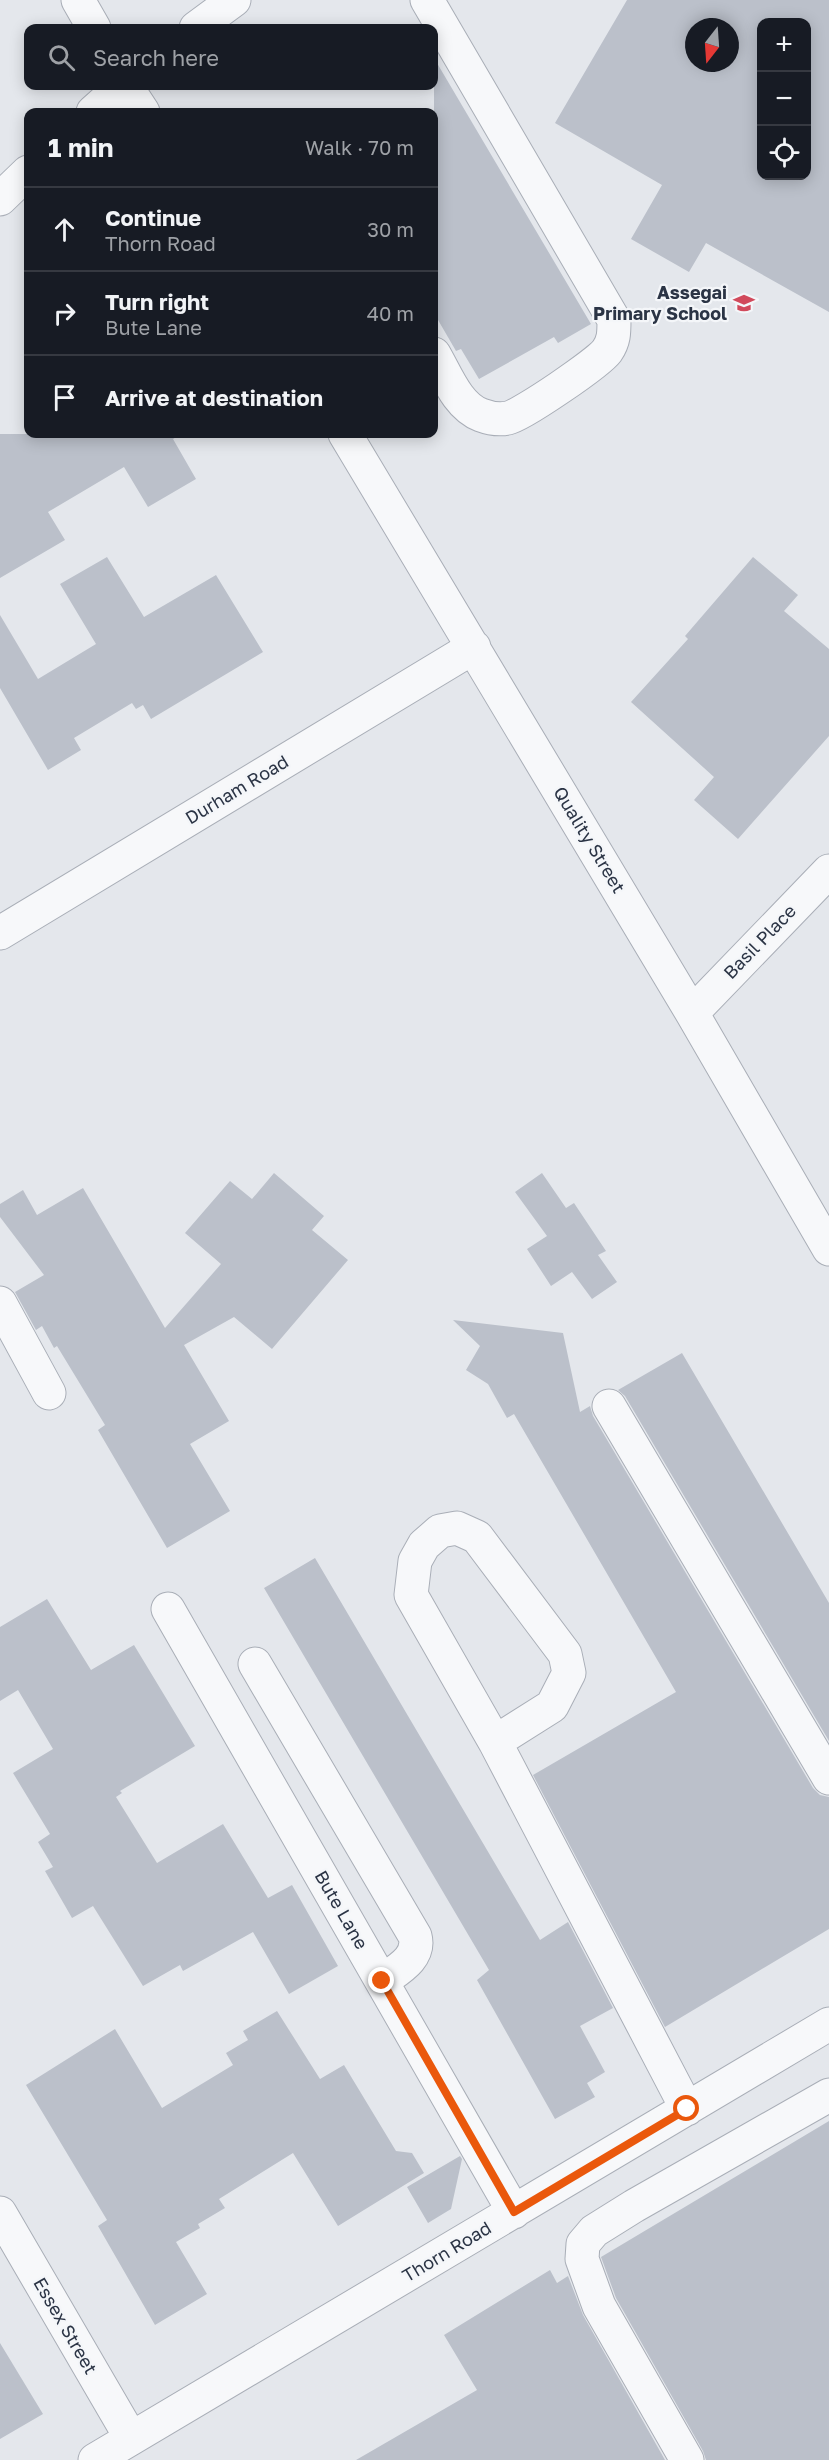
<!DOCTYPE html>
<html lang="en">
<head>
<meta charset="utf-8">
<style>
  :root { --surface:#171b24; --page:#20242c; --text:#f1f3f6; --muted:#9ea1a6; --line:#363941 }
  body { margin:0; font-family:"Golos Text",sans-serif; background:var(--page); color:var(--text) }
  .controls { position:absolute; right:18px; top:18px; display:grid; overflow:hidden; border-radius:12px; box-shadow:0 3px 15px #0003 }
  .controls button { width:54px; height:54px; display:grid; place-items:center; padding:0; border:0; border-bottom:2px solid var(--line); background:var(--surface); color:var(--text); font:30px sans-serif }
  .compass { position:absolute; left:685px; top:18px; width:54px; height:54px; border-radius:50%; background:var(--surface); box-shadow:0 3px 15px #0003; rotate:197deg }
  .stop { position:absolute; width:18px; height:18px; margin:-14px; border:4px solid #ea580c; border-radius:50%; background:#fff }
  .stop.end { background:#ea580c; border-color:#fff; box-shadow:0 2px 6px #0008 }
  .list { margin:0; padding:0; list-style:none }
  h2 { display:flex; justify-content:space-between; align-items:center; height:78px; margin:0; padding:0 24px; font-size:26px }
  h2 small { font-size:20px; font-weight:400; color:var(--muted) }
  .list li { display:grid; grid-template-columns:39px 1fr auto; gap:18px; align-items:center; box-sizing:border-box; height:84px; padding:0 24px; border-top:2px solid var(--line) }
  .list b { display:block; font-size:22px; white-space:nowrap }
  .list p { margin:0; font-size:20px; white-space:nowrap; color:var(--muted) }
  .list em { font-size:20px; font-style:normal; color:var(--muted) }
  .icon { flex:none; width:33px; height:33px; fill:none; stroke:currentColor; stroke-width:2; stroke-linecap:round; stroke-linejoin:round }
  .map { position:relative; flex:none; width:829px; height:2460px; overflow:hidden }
  .search { position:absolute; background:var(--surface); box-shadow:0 3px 15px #0003; left:24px; top:24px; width:414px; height:66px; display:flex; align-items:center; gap:15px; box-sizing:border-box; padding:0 21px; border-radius:12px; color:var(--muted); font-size:22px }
  .panel { position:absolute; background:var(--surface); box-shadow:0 3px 15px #0003; left:24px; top:108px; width:414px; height:330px; border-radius:12px }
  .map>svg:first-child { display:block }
  .building { fill:#bbc0ca; fill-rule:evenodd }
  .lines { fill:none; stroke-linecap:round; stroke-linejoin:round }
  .minor-casing { stroke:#a9aeb7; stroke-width:35 }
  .minor { stroke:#f7f8fa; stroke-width:33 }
  .route { stroke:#ea580c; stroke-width:8 }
  .labels { text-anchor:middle; stroke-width:4.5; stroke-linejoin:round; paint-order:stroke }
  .poi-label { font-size:18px; font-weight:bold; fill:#2b3445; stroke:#f4f6f9; text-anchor:end }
  .street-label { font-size:18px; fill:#2b3445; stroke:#f4f6f9 }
</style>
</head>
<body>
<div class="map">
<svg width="829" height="2460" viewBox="0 0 829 2460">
  <rect width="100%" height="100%" fill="#e4e7ec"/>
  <path class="building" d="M 627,0 L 829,0 L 829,312 L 706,243 L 689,272 L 631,239 L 662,185 L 555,123 ZM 762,22 L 807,22 L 807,176 L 762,176 ZM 694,27 L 730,27 L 730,63 L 694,63 Z
    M 434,58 L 591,324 L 558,343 L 554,337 L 479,379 L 461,349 L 456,351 L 434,313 Z
    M 0,434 L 181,434 L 173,439 L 196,479 L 148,507 L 124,467 L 48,512 L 65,540 L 0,578 Z
    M 107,557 L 144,617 L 216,575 L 263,652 L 151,719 L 143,705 L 136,709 L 132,703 L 74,738 L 81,750 L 48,770 L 0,688 L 0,615 L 38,679 L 96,644 L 60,584 Z
    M 753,557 L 798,595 L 784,611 L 829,649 L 829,736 L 738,839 L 694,800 L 714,777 L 631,702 L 688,639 L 685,636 Z
    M 274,1173 L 324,1216 L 312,1230 L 348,1260 L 272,1349 L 234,1317 L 184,1345 L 229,1421 L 190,1444 L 230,1511 L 167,1548 L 98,1430 L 105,1425 L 57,1346 L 54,1348 L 42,1326 L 36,1330 L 15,1292 L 44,1275 L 0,1217 L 0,1204 L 23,1190 L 37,1215 L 83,1188 L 165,1328 L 221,1264 L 185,1233 L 230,1181 L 252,1199 Z
    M 542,1173 L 566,1208 L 574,1203 L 606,1251 L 598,1255 L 617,1282 L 592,1299 L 572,1272 L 551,1286 L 527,1249 L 547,1236 L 515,1192 Z
    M 453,1320 L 563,1333 L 580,1412 L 590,1406 L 593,1416 L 813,1788 L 820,1795 L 829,1797 L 829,1929 L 665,2027 L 533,1775 L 676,1692 L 514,1414 L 507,1418 L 488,1384 L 466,1370 L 480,1346 Z
    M 682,1353 L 829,1603 L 829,1741 L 625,1396 L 618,1390 Z
    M 315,1558 L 540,1940 L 568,1922 L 613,2008 L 580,2026 L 605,2072 L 587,2083 L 595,2097 L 555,2119 L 477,1980 L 489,1970 L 264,1588 Z
    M 47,1599 L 91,1670 L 134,1645 L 195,1746 L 120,1791 L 122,1793 L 116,1797 L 157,1863 L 223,1824 L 268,1898 L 292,1885 L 338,1966 L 289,1994 L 253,1932 L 183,1971 L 180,1965 L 143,1986 L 93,1906 L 72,1918 L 45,1871 L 53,1867 L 38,1842 L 50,1834 L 13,1773 L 53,1749 L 18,1690 L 0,1701 L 0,1627 Z
    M 277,2011 L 320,2079 L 344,2065 L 396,2151 L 412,2153 L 424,2173 L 338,2226 L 293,2153 L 219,2199 L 225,2208 L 198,2224 L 200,2228 L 176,2242 L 207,2294 L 155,2325 L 98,2226 L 107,2220 L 26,2085 L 115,2029 L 162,2108 L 233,2065 L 226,2053 L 248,2040 L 243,2031 Z
    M 829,2121 L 829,2460 L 706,2460 L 703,2451 L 616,2298 L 601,2257 Z
    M 460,2156 L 462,2159 L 451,2209 L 428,2223 L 407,2187 Z
    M 550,2270 L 557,2283 L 568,2276 L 583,2315 L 665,2460 L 356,2460 L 477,2390 L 444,2335 Z
    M 0,2343 L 43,2414 L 0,2439 Z"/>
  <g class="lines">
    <defs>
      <path id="minor" d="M 78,0 L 94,28
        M 427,0 L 614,320 C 614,333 614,341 607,351 C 598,363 522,415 508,418 C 499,420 489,418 481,415 C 457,406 446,374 434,354
        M 196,28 L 234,0
        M 126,86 L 143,112
        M 93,112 L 122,86
        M 0,199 L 28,172
        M 345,434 L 692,1013 L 829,1249
        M 0,933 L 474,647
        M 692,1013 L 829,871
        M 0,1303 L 49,1393
        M 609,1406 L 829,1778
        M 168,1609 L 514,2212
        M 255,1664 L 415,1936 C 421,1958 397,1970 382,1981
        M 495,1742 L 552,1706 L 569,1673 L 565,1654 L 477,1537 L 457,1528 L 440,1531 L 424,1545 L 415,1561 L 411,1595 L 495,1742 L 687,2109
        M 0,2213 L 131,2438
        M 95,2460 L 829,2024
        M 687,2460 L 599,2306 L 582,2259 L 583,2244 L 594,2231 L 634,2206 L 829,2095"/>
    </defs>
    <use href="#minor" class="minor-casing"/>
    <use href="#minor" class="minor"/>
  </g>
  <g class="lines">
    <path class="route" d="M 382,1981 L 514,2212 L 687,2109"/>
  </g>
  <defs>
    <symbol id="school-bare" viewBox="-9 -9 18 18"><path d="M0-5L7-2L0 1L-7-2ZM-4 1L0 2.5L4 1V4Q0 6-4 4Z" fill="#d1495b" stroke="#f4f6f9" stroke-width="2.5" paint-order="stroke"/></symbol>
  </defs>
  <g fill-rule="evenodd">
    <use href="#school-bare" x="729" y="288" width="30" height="30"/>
  </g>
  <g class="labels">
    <g class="poi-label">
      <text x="727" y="299">Assegai<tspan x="727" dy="21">Primary School</tspan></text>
    </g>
    <g class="street-label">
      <text transform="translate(237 790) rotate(-31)" y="6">Durham Road</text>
      <text transform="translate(589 840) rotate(59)" y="6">Quality Street</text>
      <text transform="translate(760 942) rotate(-46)" y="6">Basil Place</text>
      <text transform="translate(341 1910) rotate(60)" y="6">Bute Lane</text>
      <text transform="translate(447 2252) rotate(-31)" y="6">Thorn Road</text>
      <text transform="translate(65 2326) rotate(60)" y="6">Essex Street</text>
    </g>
  </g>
</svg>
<div class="controls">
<button>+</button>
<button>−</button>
<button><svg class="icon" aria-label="locate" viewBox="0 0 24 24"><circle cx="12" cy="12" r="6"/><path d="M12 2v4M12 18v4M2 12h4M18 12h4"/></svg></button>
</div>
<svg class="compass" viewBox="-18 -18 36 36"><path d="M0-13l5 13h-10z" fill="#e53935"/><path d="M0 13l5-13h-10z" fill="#9ea1a6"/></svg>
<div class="stop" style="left:687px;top:2109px"></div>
<div class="stop end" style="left:382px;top:1981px"></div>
<div class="search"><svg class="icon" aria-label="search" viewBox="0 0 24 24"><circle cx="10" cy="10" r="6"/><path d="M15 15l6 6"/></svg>Search here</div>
<section class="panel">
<h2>1 min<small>Walk · 70 m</small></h2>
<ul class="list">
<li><svg class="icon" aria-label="ahead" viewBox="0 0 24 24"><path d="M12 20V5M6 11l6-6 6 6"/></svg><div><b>Continue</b><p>Thorn Road</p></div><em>30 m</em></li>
<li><svg class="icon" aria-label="right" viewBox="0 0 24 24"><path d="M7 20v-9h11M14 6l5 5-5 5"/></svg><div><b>Turn right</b><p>Bute Lane</p></div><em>40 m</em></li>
<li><svg class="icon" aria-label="arrive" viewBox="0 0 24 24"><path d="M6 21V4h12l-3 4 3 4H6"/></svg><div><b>Arrive at destination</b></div></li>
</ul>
</section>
</div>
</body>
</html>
